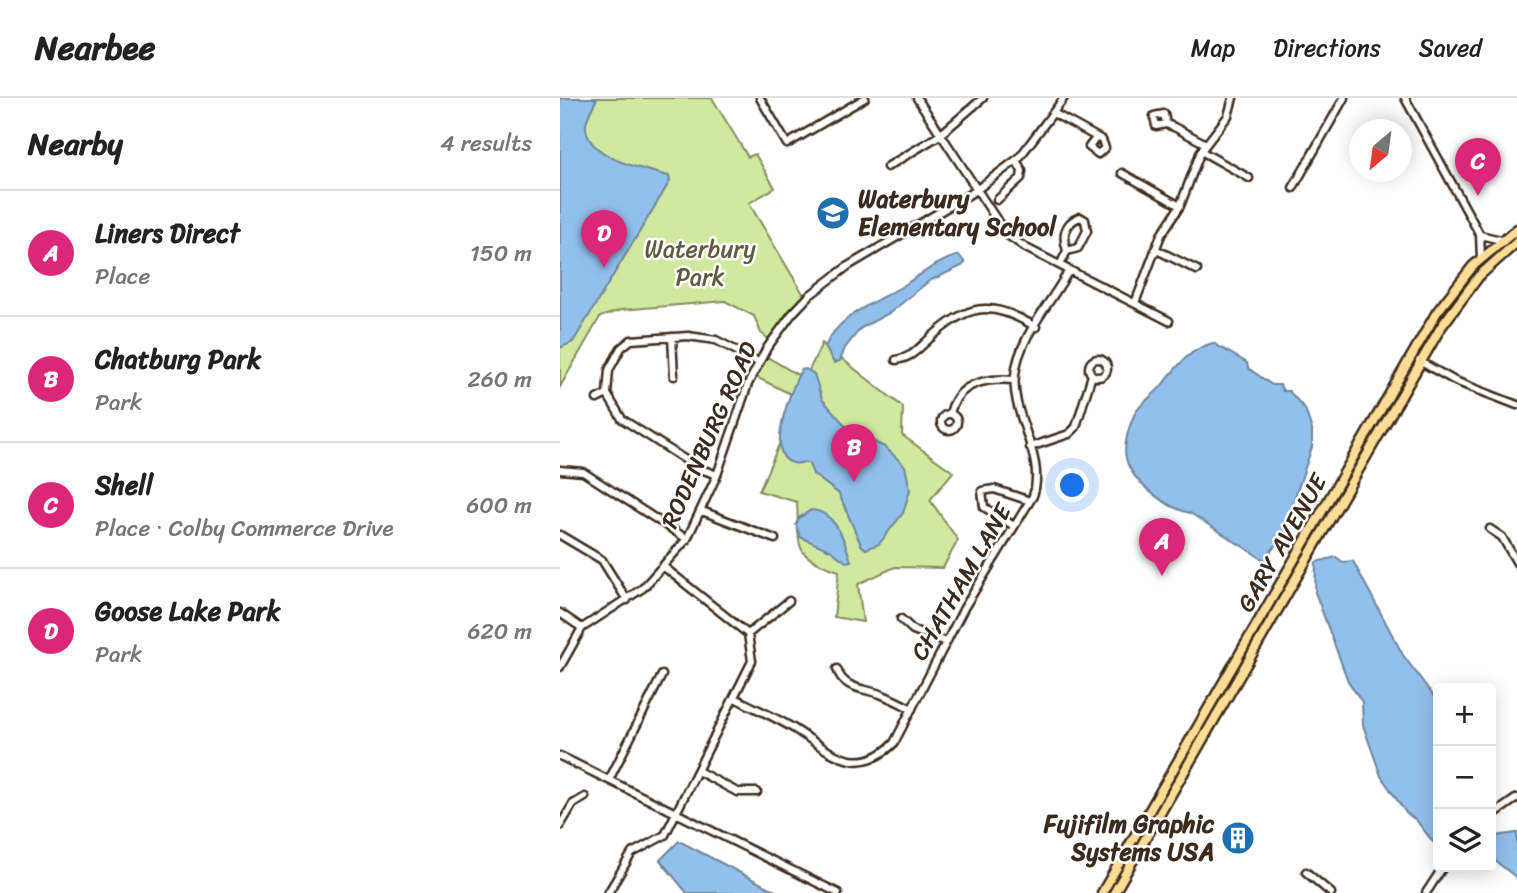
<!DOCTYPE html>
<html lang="en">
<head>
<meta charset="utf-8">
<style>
  :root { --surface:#fff; --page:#f2f2f2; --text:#222; --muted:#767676; --line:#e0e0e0; --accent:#db2777 }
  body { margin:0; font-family:Sriracha,sans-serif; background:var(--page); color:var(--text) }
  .controls { position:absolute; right:21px; bottom:21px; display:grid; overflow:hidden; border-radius:7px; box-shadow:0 4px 18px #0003 }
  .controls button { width:63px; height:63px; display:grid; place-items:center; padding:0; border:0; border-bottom:2px solid var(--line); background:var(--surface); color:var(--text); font:35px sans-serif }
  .compass { position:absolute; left:789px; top:21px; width:63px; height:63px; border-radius:50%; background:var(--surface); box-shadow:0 4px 18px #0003; rotate:209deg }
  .you { position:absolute; left:513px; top:388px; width:24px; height:24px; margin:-18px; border:5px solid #fff; border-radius:50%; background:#1a73e8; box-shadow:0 0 0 10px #1a73e833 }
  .badge { display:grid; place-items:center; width:46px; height:46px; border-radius:50%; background:var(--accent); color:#fff; font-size:23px; font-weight:700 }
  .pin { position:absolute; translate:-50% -58px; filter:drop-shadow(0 2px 4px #0008) }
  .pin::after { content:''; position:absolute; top:37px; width:24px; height:21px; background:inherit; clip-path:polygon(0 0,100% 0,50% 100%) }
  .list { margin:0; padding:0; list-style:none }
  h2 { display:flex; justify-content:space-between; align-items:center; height:91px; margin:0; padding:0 28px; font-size:30px }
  h2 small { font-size:23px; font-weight:400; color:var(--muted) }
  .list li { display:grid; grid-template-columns:46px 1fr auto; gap:21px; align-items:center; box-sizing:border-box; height:126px; padding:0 28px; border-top:2px solid var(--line) }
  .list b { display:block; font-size:26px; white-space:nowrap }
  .list p { margin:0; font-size:23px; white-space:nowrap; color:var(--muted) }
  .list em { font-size:23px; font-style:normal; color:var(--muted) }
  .icon { flex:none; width:38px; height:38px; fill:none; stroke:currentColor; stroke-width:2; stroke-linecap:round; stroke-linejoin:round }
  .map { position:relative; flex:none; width:957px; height:795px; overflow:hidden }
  header { display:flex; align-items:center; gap:42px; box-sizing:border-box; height:98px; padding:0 35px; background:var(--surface); border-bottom:2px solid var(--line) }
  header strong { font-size:33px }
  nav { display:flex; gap:38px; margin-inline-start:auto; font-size:24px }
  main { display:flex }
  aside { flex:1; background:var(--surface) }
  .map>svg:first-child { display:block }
  .green { fill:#d0e99f; stroke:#868a5e; stroke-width:2 }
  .water { fill:#91c0ec; stroke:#6f849a; stroke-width:2 }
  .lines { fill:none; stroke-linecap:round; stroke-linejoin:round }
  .minor-casing { stroke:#3b2a1e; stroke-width:11 }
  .major-casing { stroke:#3b2a1e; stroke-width:13 }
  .minor { stroke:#fff; stroke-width:6 }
  .major { stroke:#fedd96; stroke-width:8 }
  .labels { text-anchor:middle; stroke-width:5; stroke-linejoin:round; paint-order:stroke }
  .poi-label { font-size:24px; font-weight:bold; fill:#3b2a1e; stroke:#fff; text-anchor:start }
  .park-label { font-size:24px; fill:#605a3e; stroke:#fff }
  .street-label { font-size:24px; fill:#3b2a1e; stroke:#fff }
</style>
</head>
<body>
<header>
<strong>Nearbee</strong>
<nav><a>Map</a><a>Directions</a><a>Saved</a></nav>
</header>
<main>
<aside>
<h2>Nearby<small>4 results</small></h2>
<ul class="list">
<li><span class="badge">A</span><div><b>Liners Direct</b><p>Place</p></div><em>150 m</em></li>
<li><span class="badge">B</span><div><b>Chatburg Park</b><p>Park</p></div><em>260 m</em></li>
<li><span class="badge">C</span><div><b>Shell</b><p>Place · Colby Commerce Drive</p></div><em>600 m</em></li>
<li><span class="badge">D</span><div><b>Goose Lake Park</b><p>Park</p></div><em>620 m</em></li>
</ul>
</aside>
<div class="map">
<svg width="957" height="795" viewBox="0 0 957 795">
  <rect width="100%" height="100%" fill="#fff"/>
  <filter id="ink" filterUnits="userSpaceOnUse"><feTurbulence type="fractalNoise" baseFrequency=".0143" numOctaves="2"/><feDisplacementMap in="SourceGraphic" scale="14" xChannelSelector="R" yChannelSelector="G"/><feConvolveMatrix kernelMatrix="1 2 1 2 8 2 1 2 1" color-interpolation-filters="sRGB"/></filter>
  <g filter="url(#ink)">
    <path class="green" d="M 0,0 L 152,0 L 188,59 L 195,56 L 215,90 L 189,105 L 245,199 L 211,243 L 201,235 L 194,218 L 165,203 L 61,212 L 40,219 L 0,289 Z
      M 262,245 L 343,309 L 342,337 L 393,374 L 370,402 L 398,442 L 383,470 L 335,469 L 298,486 L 303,524 L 274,519 L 279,473 C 231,457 240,451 237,404 L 199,393 L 239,300 L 196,279 L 207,259 L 245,281 Z
      M 840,287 L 720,499 L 718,498 Z
      M 715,502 L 718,504 L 686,558 L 678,567 Z"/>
    <path class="water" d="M 0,0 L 37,0 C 34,7 27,18 26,26 C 23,60 86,72 109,78 L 110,83 L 13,244 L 0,250 Z
      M 399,157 L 405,165 L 402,168 L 369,183 L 331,214 L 301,230 L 285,250 L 280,263 L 274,265 L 265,249 C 278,216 319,203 346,186 C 364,174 378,163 399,157 Z
      M 653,245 L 687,265 L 688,270 L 712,287 L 720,287 L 723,293 L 729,293 L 745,311 L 752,332 L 752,349 L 722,438 L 726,449 L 716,447 L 706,459 L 707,464 L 630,415 C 607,410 571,384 566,360 C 563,349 569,328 574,317 C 581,304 595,297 603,286 C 618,267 630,251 653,245 Z
      M 246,271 L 254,276 L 262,301 L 289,332 L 325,349 L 345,368 L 350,392 L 343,415 L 319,446 L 306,451 L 301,447 L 279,396 L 253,376 L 249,366 C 242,362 239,367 233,365 C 203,358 233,287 241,272 Z
      M 251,412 C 275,413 285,443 291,463 L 286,464 L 270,452 L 240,439 L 236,426 L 239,420 Z
      M 776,459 L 783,464 L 793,463 L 843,557 L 878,604 L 878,739 L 873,744 L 856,722 L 846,715 L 821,678 L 803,627 L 802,604 L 788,583 L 755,494 L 756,464 Z
      M 957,735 L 957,780 L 934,762 L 931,742 L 935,738 Z
      M 119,743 L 219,795 L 127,795 L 100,762 Z"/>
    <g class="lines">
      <defs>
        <path id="minor" d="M 200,0 L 227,46 L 305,0
          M 357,0 L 446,136 L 466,150 L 609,223
          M 845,0 L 920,137 L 921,160
          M 495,16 L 542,42 L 545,50 L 538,56 L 529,49 L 536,40
          M 606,26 L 604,16 L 594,18 L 596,28 L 606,26 L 614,29 L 646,46
          M 641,53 L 689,80
          M 327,69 L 380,37 L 423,0
          M 562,75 L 620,108
          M 733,90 L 784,0
          M 437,102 L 461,80 L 462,73 L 456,62
          M 920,137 L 941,142
          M 595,151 L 637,172
          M 500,167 L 507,153 L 518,150 L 527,133 L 525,122 L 520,119 C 504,125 502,138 507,153
          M 575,205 L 601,137 L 620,108 L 641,53 L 668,18 L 673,0
          M 112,239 L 114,278
          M529 270a9 9 0 1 1 18 0a9 9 0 1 1-18 0Z
          M 336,262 C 351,260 357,252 368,242 C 408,206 428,201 476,229
          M 859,263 L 895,283 L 957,307
          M 37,301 L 47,296
          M381 324a8 8 0 1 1 16 0a8 8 0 1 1-16 0Z
          M 390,316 C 397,284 427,280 454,282
          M 470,349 L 509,336 L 516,329 L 532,277
          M 0,372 L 23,374 L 127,441
          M 157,377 L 138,370 L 62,321 L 47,296 L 49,272 L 61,250 L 71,242 L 128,238 L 156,242 L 198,264
          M 142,413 L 215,441
          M 454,428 L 424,409 L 422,393 L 434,391 L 470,403
          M 930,431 L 942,439 L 957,465
          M 0,437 L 42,462 L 67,502
          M 0,515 L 22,530
          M 341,521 L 353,532 L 386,544
          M 188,536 L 229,503
          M 0,569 L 22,530 L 83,490 L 127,441 L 157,377 L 188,286 L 207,250 L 232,216 L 250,197 L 288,168 L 415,93 L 459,60 L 504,0
          M 277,571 C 283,591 303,590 320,596 C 331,600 342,606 352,611
          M 175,600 C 194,610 215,619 233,630 C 267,651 296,683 334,645 L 404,510 L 473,398 C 487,359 450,317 455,277 C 458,240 492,204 509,172
          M 0,658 L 278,795
          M 138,673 L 177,694 L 197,694
          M 49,682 L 102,577
          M 931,718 L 957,700
          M 0,728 L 13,706 L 25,699
          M 746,774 L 771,795
          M 48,795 L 72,755 L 105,737 L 192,563 L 188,536 L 104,469
          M 866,795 L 883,769"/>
        <path id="major" d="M 542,795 L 877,214 L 913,168 L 957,131
          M 554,795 L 881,229 L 919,178 L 957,144"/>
      </defs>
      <use href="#minor" class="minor-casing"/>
      <use href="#major" class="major-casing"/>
      <use href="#minor" class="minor"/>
      <use href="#major" class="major"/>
    </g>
  </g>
  <defs>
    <symbol id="school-disc" viewBox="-11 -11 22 22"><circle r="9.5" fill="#1f6fb2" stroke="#fff"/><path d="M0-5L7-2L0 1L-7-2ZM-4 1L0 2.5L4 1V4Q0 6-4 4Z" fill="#fff"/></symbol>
    <symbol id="building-disc" viewBox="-11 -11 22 22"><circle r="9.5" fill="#1f6fb2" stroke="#fff"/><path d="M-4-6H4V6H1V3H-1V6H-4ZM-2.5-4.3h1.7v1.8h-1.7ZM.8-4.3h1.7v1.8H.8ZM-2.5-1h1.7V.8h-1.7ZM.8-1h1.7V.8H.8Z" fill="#fff"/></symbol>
  </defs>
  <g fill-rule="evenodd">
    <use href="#school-disc" x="254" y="96" width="38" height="38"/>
    <use href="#building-disc" x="659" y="721" width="38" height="38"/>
  </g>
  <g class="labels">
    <g class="poi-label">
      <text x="298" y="109">Waterbury<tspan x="298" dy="28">Elementary School</tspan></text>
      <text x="654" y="734" text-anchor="end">Fujifilm Graphic<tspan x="654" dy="28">Systems USA</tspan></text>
    </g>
    <g class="park-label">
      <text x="140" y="159">Waterbury<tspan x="140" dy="28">Park</tspan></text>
    </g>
    <g class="street-label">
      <text transform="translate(149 337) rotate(-66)" y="8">RODENBURG ROAD</text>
      <text transform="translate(722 445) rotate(-60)" y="8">GARY AVENUE</text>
      <text transform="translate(401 484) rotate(-60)" y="8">CHATHAM LANE</text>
    </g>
  </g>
</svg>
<div class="controls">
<button>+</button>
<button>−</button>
<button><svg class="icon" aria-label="layers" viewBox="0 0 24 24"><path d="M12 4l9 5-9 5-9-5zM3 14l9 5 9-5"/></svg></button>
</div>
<svg class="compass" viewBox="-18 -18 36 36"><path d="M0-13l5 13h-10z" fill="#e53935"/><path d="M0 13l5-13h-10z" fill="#767676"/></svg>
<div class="you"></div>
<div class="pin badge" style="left:602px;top:478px">A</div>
<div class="pin badge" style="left:294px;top:384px">B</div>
<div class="pin badge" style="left:918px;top:98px">C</div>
<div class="pin badge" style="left:44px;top:170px">D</div>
</div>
</main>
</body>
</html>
